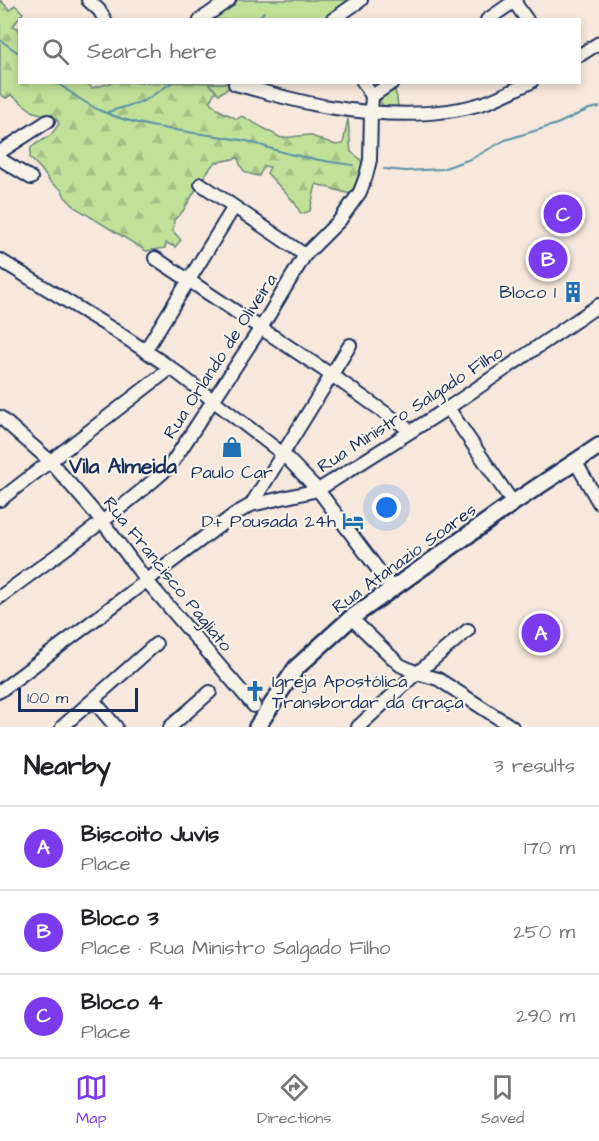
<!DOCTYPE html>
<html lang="en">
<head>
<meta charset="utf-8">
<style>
  :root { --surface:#fff; --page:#f2f2f2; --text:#202124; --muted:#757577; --line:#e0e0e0; --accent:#7c3aed }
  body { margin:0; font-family:"Architects Daughter",sans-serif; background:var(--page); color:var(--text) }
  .scale { position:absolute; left:18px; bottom:15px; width:120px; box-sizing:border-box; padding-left:6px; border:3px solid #1b2f5e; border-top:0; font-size:16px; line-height:21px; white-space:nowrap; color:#1b2f5e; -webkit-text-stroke:4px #f7f3e8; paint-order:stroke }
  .you { position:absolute; left:387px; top:508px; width:21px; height:21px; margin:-15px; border:4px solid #fff; border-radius:50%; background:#1a73e8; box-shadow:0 0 0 9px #1a73e833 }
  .badge { display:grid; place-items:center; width:39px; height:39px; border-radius:50%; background:var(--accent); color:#fff; font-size:20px; font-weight:700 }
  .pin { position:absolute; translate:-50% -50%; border:3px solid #fff; box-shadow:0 2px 6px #0006 }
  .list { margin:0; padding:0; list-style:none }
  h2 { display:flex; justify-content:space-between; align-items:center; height:78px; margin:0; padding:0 24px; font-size:26px }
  h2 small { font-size:20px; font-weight:400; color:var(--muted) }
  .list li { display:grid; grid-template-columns:39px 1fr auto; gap:18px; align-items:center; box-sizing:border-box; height:84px; padding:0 24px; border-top:2px solid var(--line) }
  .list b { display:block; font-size:22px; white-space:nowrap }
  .list p { margin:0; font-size:20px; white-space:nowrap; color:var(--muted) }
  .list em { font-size:20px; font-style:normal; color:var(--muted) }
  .icon { flex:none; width:33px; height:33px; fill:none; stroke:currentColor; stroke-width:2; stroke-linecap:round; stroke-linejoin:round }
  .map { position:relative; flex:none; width:599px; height:727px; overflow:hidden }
  .search { position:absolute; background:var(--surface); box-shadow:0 3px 9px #0003; left:18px; right:18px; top:18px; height:66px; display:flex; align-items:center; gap:15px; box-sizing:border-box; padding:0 21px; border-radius:0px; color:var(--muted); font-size:22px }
  .sheet { height:330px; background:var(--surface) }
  nav { display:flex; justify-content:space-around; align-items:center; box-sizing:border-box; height:84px; border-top:2px solid var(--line); background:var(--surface); font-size:16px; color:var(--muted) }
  nav a { display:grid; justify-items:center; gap:3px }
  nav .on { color:var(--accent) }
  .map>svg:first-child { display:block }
  .forest { fill:url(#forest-firs); stroke:#6e887c; stroke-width:1.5 }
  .park { fill:#c1e199; stroke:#6e887c; stroke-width:1.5 }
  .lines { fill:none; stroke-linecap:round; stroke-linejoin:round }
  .stream { stroke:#5891a7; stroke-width:2 }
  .minor-casing { stroke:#1b2f5e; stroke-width:16 }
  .major-casing { stroke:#1b2f5e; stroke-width:20 }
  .minor { stroke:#f7f3e8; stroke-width:12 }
  .major { stroke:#f7f3e8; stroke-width:15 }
  .labels { text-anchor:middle; stroke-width:4.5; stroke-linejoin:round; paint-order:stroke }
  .poi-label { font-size:18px; fill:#1b2f5e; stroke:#f7f3e8; text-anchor:end }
  .street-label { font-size:18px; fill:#1b2f5e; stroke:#f7f3e8 }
  .quarter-label { font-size:21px; font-weight:bold; fill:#1b2f5e; stroke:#f7f3e8 }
</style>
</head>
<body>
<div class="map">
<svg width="599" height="727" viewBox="0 0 599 727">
  <defs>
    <pattern id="forest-firs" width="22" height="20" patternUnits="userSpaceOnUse" patternTransform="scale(1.5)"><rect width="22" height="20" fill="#c1e199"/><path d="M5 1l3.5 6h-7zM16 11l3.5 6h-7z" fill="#a5c186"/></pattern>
  </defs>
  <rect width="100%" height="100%" fill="#f6e8dc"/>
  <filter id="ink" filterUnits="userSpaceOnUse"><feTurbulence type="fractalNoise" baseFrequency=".0167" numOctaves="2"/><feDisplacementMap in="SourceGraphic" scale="12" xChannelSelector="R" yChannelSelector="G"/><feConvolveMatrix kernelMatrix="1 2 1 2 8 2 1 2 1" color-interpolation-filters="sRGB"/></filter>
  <g filter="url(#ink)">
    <path class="forest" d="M 0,0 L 10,10 L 15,5 L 23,13 L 13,26 L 19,29 L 20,82 L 87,83 L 92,88 L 114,82 L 235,83 L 226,89 L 214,93 L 210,102 L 219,110 L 237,119 L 242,116 L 281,138 L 309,135 L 336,145 L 343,144 L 348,119 L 351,152 C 354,154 357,156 360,159 C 367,168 355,185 350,194 L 316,184 L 310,211 L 301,214 L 295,203 L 267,173 L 270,167 L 264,166 L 259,176 C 245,174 242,172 238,158 L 214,163 L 202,179 L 183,211 L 174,220 L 173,231 L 181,240 L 175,247 L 166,243 L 165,248 L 146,251 L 76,208 L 65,197 L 62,190 L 50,182 L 41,169 L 30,158 L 31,147 L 51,135 L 59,124 L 56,118 L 34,112 L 11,95 L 6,98 L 0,94 Z"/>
    <path class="park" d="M 233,0 L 354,0 L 330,19 L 203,20 Z
      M 208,83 L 237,83 L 219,94 Z
      M 395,90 L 397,98 L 398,108 C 390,108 384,109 380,101 L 383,95 Z"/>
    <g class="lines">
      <path class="stream" d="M 257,20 L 264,12
        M 0,40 L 20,54
        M 56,82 C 70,92 84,103 99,110 C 145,131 197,131 246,141 C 260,144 272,150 286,153 C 308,159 331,162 353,165
        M 108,112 L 144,101 L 173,82
        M 384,169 L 406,171 L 442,169 L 473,158 L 505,140 L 557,124 L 589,109 L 599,107"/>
      <defs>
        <path id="minor" d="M 88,0 L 99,10 L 105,20
          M 513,0 L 527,20
          M 200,20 L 229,0
          M 332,20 L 361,0
          M 487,20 L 516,0
          M 580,55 L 599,43
          M 235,84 C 266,92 297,102 329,107 C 378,115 437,118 484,103 C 500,98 515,89 531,82
          M 372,96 L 393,82
          M 0,152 L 48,121
          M 0,159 L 31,178
          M 201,184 L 305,255
          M 155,258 L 333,376 L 411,431
          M 0,260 L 114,330 L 171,368 L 283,454 L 318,490 L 392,588
          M 145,351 L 234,207
          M 448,408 L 513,503
          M 0,417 L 50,461 L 102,521 L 146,580 L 254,706
          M 575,461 L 599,503
          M 0,500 L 171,368
          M 251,505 L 350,345
          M 0,597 C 57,554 117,514 170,466 L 264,323 L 305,255 L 340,220 L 360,192 L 366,176 L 370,160 L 371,111 L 372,96 L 363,82
          M 351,618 L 400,665 L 417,673 L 438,679 L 512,727
          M 0,691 L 235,514 L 251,505 L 318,490 L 448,408 L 599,305
          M 93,700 L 116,727
          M 62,727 L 156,644
          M 170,727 L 210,692
          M 358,727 L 410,679 L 468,630"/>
        <path id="major" d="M 257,727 L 296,668 L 351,618 L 513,503 L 599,446"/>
      </defs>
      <use href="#minor" class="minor-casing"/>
      <use href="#major" class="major-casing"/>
      <use href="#minor" class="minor"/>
      <use href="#major" class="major"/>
    </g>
  </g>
  <defs>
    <symbol id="building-bare" viewBox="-9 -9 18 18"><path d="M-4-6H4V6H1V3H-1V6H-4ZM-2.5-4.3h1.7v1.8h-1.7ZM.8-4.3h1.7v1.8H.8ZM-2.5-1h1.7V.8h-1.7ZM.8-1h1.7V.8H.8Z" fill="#1f6fb2" stroke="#f7f3e8" stroke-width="2.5" paint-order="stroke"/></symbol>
    <symbol id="shop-bare" viewBox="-9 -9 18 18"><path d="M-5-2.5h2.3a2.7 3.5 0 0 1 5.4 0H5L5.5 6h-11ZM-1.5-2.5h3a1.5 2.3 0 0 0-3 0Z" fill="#1f6fb2" stroke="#f7f3e8" stroke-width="2.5" paint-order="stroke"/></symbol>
    <symbol id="hotel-bare" viewBox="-9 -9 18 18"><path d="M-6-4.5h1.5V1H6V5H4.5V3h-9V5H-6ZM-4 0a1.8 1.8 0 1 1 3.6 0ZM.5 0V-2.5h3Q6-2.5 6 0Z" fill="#1f6fb2" stroke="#f7f3e8" stroke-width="2.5" paint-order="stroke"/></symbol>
    <symbol id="church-bare" viewBox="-9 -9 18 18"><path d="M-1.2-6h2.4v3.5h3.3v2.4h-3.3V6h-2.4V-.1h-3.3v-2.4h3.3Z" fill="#1f6fb2" stroke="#f7f3e8" stroke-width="2.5" paint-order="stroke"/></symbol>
  </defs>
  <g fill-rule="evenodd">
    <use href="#building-bare" x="558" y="277" width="30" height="30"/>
    <use href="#shop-bare" x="217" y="432" width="30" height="30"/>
    <use href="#hotel-bare" x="338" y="506" width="30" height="30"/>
    <use href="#church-bare" x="240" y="676" width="30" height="30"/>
  </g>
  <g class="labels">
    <g class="poi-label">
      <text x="556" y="298">Bloco 1</text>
      <text x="232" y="478" text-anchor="middle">Paulo Car</text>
      <text x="336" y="527">D+ Pousada 24h</text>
      <text x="272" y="687" text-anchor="start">Igreja Apostólica<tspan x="272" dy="21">Transbordar da Graça</tspan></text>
    </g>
    <g class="street-label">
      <text transform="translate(220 356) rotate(-57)" y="6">Rua Orlando de Oliveira</text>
      <text transform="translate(410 409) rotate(-33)" y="6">Rua Ministro Salgado Filho</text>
      <text transform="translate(404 558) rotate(-36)" y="6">Rua Atanazio Soares</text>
      <text transform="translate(168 574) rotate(51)" y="6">Rua Francisco Pagliato</text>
    </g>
    <g class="quarter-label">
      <text x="123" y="473">Vila Almeida</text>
    </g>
  </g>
</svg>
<div class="scale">100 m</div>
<div class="you"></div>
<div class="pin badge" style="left:541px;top:633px">A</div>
<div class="pin badge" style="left:548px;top:259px">B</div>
<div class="pin badge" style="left:563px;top:214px">C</div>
<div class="search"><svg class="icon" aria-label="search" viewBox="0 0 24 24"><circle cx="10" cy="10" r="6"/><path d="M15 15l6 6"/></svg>Search here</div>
</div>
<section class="sheet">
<h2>Nearby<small>3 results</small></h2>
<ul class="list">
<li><span class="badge">A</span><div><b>Biscoito Juvis</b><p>Place</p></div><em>170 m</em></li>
<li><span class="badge">B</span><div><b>Bloco 3</b><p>Place · Rua Ministro Salgado Filho</p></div><em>250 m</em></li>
<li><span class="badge">C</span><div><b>Bloco 4</b><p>Place</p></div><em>290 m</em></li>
</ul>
</section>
<nav>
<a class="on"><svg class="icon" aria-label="map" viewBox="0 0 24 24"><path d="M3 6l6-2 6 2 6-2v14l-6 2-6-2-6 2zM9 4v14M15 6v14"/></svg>Map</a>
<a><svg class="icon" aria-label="directions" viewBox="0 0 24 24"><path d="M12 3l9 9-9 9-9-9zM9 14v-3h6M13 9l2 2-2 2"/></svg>Directions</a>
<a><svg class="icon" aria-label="saved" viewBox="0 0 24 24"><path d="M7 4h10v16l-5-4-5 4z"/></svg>Saved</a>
</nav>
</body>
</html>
